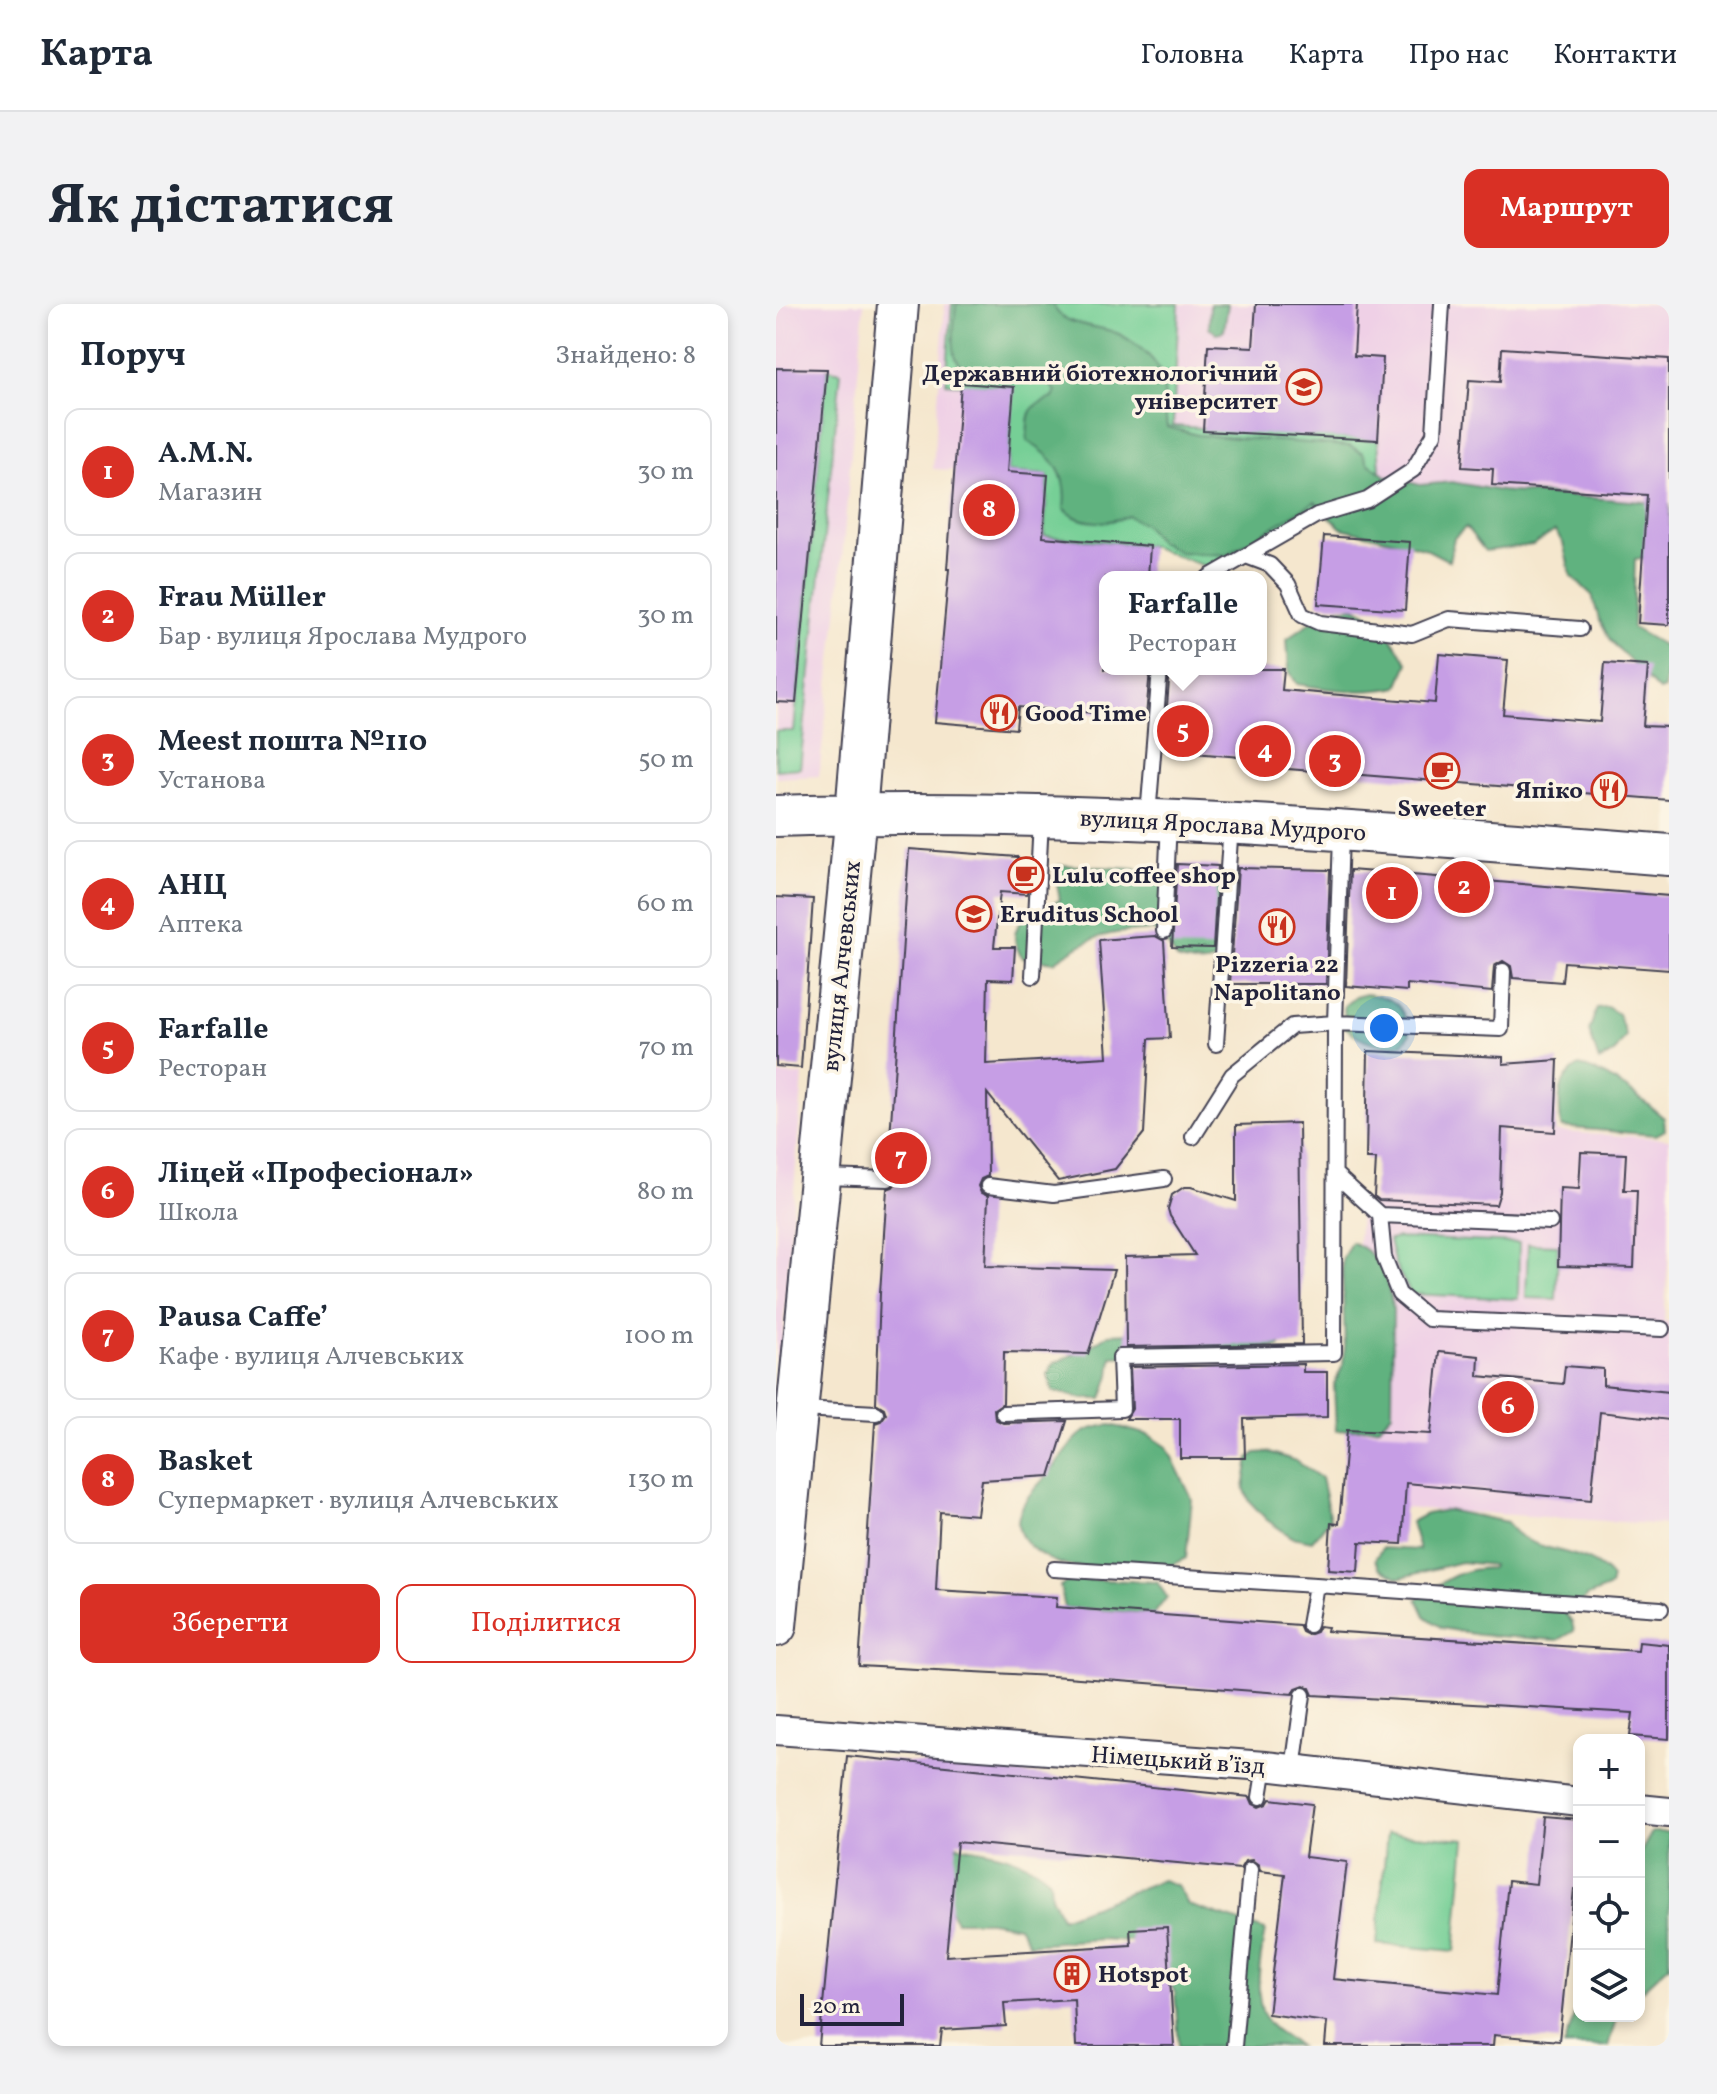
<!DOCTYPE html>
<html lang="uk">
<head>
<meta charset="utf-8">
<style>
  :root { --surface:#fff; --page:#f2f2f3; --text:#1f2937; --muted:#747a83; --line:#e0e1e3; --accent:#d93025 }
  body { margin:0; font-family:Vollkorn,serif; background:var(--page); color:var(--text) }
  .controls { position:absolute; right:24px; bottom:24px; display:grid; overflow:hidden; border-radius:16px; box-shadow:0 4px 12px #0003 }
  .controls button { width:72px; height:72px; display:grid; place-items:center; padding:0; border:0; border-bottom:2px solid var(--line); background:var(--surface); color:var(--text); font:40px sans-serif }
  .scale { position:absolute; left:24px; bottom:20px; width:104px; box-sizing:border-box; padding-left:8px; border:4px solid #22223b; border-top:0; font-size:22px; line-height:28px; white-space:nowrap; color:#22223b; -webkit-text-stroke:6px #fcf5e5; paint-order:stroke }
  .you { position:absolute; left:608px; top:724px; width:28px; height:28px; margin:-20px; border:6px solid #fff; border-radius:50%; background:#1a73e8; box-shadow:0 0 0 12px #1a73e833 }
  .badge { display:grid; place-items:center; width:52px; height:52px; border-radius:50%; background:var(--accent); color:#fff; font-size:26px; font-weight:700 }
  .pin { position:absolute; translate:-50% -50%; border:4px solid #fff; box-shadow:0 2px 8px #0006 }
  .popup { position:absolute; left:323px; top:267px; width:168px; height:104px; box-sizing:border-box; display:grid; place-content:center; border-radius:16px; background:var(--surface); filter:drop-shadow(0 2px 6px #0005); font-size:26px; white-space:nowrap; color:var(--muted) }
  .popup b { font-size:30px; color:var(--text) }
  .popup::after { content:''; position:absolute; left:50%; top:100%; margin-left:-16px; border:16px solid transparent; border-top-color:var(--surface) }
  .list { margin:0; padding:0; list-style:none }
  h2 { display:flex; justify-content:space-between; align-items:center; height:104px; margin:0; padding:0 32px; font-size:34px }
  h2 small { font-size:26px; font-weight:400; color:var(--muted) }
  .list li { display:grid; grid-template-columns:52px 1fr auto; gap:24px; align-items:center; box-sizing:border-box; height:128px; margin:0 16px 16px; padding:0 16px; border:2px solid var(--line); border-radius:16px }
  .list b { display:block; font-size:30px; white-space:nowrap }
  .list p { margin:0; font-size:26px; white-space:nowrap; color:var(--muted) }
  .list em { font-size:26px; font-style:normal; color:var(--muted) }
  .actions { display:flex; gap:16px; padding:24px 32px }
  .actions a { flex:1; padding:18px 0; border:2px solid var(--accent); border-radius:16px; text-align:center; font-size:28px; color:var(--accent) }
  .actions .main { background:var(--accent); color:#fff }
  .icon { flex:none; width:44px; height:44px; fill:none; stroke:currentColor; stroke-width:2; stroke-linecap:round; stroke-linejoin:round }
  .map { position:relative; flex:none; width:893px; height:1742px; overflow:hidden; border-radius:16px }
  header { display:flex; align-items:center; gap:48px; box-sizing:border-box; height:112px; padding:0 40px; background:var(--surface); border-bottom:2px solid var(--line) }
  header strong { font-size:38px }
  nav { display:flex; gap:44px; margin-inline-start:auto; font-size:28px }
  .intro { display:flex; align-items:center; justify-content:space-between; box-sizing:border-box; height:192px; padding:0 48px }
  h1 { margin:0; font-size:56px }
  .button { padding:20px 36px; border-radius:16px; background:var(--accent); color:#fff; font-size:28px; font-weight:700 }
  main { display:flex; gap:48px; padding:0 48px }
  aside { flex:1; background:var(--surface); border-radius:16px; box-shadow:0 4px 12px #0003 }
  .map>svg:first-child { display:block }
  .built { fill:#efd0e6 }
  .green { fill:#76cf96; stroke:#4c7868; stroke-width:2 }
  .forest { fill:#60b27f; stroke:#416a5d; stroke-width:2 }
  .building { fill:#c69ee5 }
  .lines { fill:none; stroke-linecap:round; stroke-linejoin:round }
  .lane-casing { stroke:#424051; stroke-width:18 }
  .street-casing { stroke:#424051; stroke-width:32 }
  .secondary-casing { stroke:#424051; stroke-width:44 }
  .lane { stroke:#fff; stroke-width:14 }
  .street { stroke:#fff; stroke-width:28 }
  .secondary { stroke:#fff; stroke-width:40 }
  .labels { text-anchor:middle; stroke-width:7; stroke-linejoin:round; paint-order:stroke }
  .poi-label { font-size:24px; font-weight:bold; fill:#22223b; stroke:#fcf5e5; text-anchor:start }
  .street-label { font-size:24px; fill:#22223b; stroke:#fcf5e5 }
</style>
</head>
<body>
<header>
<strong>Карта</strong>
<nav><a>Головна</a><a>Карта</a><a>Про нас</a><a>Контакти</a></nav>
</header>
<div class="intro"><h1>Як дістатися</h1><a class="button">Маршрут</a></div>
<main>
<aside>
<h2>Поруч<small>Знайдено: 8</small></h2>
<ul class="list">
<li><span class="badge">1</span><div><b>A.M.N.</b><p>Магазин</p></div><em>30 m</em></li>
<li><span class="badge">2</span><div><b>Frau Müller</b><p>Бар · вулиця Ярослава Мудрого</p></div><em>30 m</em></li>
<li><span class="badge">3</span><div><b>Meest пошта №110</b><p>Установа</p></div><em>50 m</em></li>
<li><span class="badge">4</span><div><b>АНЦ</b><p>Аптека</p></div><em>60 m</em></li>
<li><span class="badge">5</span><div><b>Farfalle</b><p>Ресторан</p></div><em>70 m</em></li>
<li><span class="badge">6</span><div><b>Ліцей «Професіонал»</b><p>Школа</p></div><em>80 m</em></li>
<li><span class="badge">7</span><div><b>Pausa Caffe’</b><p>Кафе · вулиця Алчевських</p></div><em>100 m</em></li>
<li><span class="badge">8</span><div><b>Basket</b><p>Супермаркет · вулиця Алчевських</p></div><em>130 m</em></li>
</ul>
<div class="actions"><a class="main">Зберегти</a><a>Поділитися</a></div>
</aside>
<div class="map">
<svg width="893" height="1742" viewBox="0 0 893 1742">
  <rect width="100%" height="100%" fill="#fcf5e5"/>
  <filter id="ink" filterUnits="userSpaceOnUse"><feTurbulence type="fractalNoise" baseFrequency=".0125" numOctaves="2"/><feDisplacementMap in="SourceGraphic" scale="16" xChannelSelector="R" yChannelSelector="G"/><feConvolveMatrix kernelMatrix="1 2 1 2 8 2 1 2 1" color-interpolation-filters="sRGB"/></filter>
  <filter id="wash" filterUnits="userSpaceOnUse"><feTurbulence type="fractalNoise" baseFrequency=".006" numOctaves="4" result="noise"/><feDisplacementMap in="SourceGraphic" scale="32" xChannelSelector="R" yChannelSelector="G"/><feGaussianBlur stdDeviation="1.8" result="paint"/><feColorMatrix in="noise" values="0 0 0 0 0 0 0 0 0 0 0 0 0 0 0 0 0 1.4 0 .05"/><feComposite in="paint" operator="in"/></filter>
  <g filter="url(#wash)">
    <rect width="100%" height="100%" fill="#f5e7ce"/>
    <path class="built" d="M 0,0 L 88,0 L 62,301 L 43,472 L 0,474 Z
      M 169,0 L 893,0 L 893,210 L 636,192 L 157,165 Z
      M 0,771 L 27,771 L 0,1116 Z
      M 728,824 L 893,835 L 893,943 L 888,1017 L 893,1018 L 893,1221 L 565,1200 L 584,907 L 597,896 L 598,880 L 724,888 Z"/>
    <path class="green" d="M 176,0 L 403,0 L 397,122 L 602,136 L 604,166 L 436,265 L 374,242 L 268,232 L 272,171 L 231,168 L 237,83 L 170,79 Z
      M 51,65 L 65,68 L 24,464 L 0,466 L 0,427 L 18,427 Z
      M 621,934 L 743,939 L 742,995 L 635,990 L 619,961 L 613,936 Z
      M 752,940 L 782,941 L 780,995 L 750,994 Z
      M 611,1529 L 689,1535 L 679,1647 L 601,1640 Z"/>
    <path class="forest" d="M 180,0 L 277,0 C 284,24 324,20 343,30 C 355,36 374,50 381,62 C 391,79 388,104 391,123 L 422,131 L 574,142 L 587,149 L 592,159 L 610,172 L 644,181 L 676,178 L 725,187 L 893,200 L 893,250 L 859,255 L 857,324 L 885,340 L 893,348 L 888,385 L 883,387 L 834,336 L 823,315 L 816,291 L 795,272 L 787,239 L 779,227 L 757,241 L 709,247 L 690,223 L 678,234 L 673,257 L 648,244 L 565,224 L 539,198 L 450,251 L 404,248 L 383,238 L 368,220 L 352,212 C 332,220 303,222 288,204 C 292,171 279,153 251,137 C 253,111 248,103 277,94 L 280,87 L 266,74 L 246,79 L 240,73 C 220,76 187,76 179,51 C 175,36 179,15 180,0 Z
      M 434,0 L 452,0 L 448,27 L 441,29 L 433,24 Z
      M 579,303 L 603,316 L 632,359 L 622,383 C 588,390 555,386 521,380 L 513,367 L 511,335 L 551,306 Z
      M 285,561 L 359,565 C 380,586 389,571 413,568 C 425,566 440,570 452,571 L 451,651 C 433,662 421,661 401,655 L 391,640 L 377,626 C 328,629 319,630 278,658 L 246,653 C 224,620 257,607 284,596 L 278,564 Z
      M 590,690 C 621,694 626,700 634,730 L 627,740 C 606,745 585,737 569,723 L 568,702 L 579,693 Z
      M 831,703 L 842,710 L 850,732 L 838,749 L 823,757 L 813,727 L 821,704 Z
      M 803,762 C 830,767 867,796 888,814 L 889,826 L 880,831 L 785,823 C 783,797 779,776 803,762 Z
      M 575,938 C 605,950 612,976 617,1006 L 616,1109 L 603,1123 L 560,1127 L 558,1081 L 567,1061 L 569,1042 L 566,956 Z
      M 481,1024 L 506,1035 L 503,1043 L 336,1053 L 334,1071 L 326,1095 L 307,1095 L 277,1087 L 272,1070 L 278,1059 L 310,1045 L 333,1030 Z
      M 335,1121 L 373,1131 L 391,1143 L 416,1195 L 410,1254 C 403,1257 394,1262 387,1264 C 370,1267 297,1265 282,1259 C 263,1252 237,1235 243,1211 C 250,1189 266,1179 279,1162 C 300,1136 299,1125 335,1121 Z
      M 493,1148 L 520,1157 L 545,1174 L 554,1215 L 536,1237 L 516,1233 L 491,1216 L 474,1198 L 468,1184 L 473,1154 L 480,1149 Z
      M 671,1206 L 731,1218 C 750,1252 809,1240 836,1274 L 834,1283 L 812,1292 L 790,1311 L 796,1318 L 798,1327 L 782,1336 L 703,1331 L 666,1324 L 649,1312 L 641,1295 C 667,1278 683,1264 715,1264 L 716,1261 L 685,1258 L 623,1274 L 604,1264 L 599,1255 L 606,1244 L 643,1246 L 635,1218 L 650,1210 Z
      M 297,1275 L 381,1278 L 391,1293 L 378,1310 L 289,1304 L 284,1282 Z
      M 876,1528 L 893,1528 L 893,1661 L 863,1689 L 863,1551 Z
      M 151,1535 C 192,1546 242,1545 274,1576 L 275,1592 L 285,1614 L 386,1576 L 401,1581 L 412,1601 L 489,1626 C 485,1650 477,1691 489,1714 C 496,1727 512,1733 523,1742 L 403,1742 L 399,1689 L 383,1654 L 371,1638 L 325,1635 L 253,1640 L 242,1622 L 214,1617 L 180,1617 L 142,1555 Z
      M 803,1681 L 803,1712 L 841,1712 L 832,1742 L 788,1742 L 797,1716 Z"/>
    <g id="blocks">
      <path class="building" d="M 480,0 L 581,0 L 578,52 L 607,54 L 602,136 L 427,127 L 432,41 L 477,43 Z
        M 726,44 L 893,55 L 893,321 L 862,319 L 871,191 L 716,181 L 717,165 L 686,163 L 693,76 L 724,78 Z
        M 0,64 L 51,65 L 20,399 L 0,398 Z
        M 185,79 L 238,83 L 231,168 L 272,171 L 267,233 L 374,242 L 372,273 L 329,273 L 329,365 L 374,365 L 370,413 L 242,403 L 240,425 L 159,418 L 173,265 L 171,265 Z
        M 548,232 L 634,238 L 629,306 L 542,300 Z
        M 663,350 L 732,356 L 727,410 L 824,418 L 829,359 L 872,362 L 867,422 L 893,423 L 893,496 L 500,464 L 500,456 L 395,447 L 398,415 L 390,415 L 394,365 L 508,365 L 506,386 L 659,399 Z
        M 133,545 L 242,553 L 242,555 L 253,556 L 251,590 L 224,588 L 218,643 L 239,643 L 237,676 L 212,675 L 210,760 L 331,753 L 323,636 L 379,632 L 388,637 L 394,734 L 373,735 L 368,829 L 339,865 L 282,877 L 211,789 L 212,872 L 205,875 L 202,882 L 205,889 L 212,892 L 209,962 L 338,966 L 312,1050 L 228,1048 L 227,1099 L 218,1105 L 219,1115 L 227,1119 L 291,1117 L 274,1172 L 206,1176 L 201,1211 L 164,1208 L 160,1286 L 281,1293 L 280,1303 L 523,1321 L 526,1328 L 532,1331 L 540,1328 L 543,1322 L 552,1323 L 551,1327 L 862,1347 L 863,1338 L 893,1341 L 893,1435 L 854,1432 L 857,1409 L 537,1391 L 534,1384 L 528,1381 L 520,1384 L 517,1390 L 276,1372 L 83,1362 L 99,1119 L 105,1117 L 110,1110 L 108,1104 L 100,1099 L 104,989 L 111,885 L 117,883 L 122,876 L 120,870 L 112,865 Z
        M 401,560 L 442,562 L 437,644 L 396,643 Z
        M 462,564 L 554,566 L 550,680 L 454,680 Z
        M 574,566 L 893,592 L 893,666 L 788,658 L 786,678 L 737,674 L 735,662 L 727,657 L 718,662 L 716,688 L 631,680 L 631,687 L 570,682 Z
        M 0,593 L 37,595 L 25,764 L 0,762 Z
        M 592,747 L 727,753 L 727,760 L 782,756 L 779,828 L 726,824 L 724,888 L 720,901 L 603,896 L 598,892 L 600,855 L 590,855 Z
        M 523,819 L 526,1040 L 350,1043 L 349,953 L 419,951 L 394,912 L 392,905 L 396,891 L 408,883 L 415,883 L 460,897 L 460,821 Z
        M 805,848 L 850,850 L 848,886 L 861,886 L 858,964 L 782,962 L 784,884 L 803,885 Z
        M 663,1048 L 703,1052 L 702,1072 L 787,1080 L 789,1062 L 827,1065 L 827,1081 L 893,1088 L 893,1116 L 824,1108 L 815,1196 L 630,1179 L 626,1240 L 584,1238 L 582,1268 L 552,1266 L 555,1219 L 563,1220 L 571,1126 L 655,1130 Z
        M 527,1060 L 527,1068 L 551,1068 L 551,1113 L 468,1115 L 469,1154 L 404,1154 L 404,1115 L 350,1115 L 356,1105 L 354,1063 Z
        M 71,1452 L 474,1493 L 477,1500 L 483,1503 L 491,1500 L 494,1495 L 536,1500 L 529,1553 L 571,1558 L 557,1675 L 721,1691 L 732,1577 L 760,1580 L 767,1513 L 803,1516 L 803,1585 L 798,1585 L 783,1737 L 718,1731 L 717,1742 L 549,1742 L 551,1718 L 492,1710 L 509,1570 L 484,1567 L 483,1561 L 476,1556 L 469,1557 L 464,1565 L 181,1538 L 170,1652 L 355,1641 L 354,1625 L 391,1623 L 398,1742 L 300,1742 L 298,1695 L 228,1699 L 230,1722 L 166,1726 L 164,1742 L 43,1742 Z"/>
    </g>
  </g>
  <g filter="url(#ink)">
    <use href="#blocks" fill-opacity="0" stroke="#424051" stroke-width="2"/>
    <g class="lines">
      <defs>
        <path id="lane" d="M 470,252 L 494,261 L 512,280 L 526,311 L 544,319 L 636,330 L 673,315 L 804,325
          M 433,273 L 541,211 L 591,196 L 637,166 L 658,130 L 666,0
          M 372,512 L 384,365
          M 388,627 L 393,517
          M 257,672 L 265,516
          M 440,740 L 455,520
          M 417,833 L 456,771 L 516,722 L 559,719 L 725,725 L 727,667
          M 560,871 L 604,911 L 774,918
          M 48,873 L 112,875
          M 212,882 L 278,890 L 388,875
          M 604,911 L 608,953 L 623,990 L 653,1015 L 886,1025
          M 26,1105 L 100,1109
          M 227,1109 L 346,1105 L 344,1053 L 558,1049 L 559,719 L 565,530
          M 278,1265 L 540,1281 L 533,1321
          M 540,1281 L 885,1305
          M 517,1465 L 527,1391
          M 484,1493 L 489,1462
          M 458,1742 L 474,1566"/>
        <path id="street" d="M 0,1426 L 489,1462 L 803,1498
          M 863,1505 L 893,1508"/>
        <path id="secondary" d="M 0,512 C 298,503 596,527 893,551
          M 0,1322 L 80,509 L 122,0"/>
      </defs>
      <use href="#lane" class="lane-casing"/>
      <use href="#street" class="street-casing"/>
      <use href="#secondary" class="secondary-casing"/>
      <use href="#lane" class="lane"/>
      <use href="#street" class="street"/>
      <use href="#secondary" class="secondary"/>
    </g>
  </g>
  <defs>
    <symbol id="university-ring" viewBox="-11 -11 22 22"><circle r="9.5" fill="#fcf5e5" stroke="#c8321e" stroke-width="1.5"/><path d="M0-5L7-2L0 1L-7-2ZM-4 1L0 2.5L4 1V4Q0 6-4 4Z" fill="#c8321e"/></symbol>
    <symbol id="restaurant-ring" viewBox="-11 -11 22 22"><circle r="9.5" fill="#fcf5e5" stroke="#c8321e" stroke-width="1.5"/><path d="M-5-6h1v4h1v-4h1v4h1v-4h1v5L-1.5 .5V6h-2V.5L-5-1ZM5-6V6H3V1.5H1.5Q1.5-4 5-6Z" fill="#c8321e"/></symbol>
    <symbol id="cafe-ring" viewBox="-11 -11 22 22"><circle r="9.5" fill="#fcf5e5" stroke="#c8321e" stroke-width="1.5"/><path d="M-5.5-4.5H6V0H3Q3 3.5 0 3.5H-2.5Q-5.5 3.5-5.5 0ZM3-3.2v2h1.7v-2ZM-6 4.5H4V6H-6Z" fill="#c8321e"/></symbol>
    <symbol id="school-ring" viewBox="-11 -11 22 22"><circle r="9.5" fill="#fcf5e5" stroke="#c8321e" stroke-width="1.5"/><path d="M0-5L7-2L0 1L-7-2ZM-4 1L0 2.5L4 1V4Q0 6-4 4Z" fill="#c8321e"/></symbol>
    <symbol id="building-ring" viewBox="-11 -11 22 22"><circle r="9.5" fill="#fcf5e5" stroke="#c8321e" stroke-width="1.5"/><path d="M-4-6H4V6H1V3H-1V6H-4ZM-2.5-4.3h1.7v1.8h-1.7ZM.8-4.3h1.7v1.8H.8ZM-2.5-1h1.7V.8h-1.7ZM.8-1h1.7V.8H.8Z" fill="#c8321e"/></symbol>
  </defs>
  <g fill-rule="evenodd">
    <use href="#university-ring" x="508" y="63" width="40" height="40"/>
    <use href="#restaurant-ring" x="203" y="389" width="40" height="40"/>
    <use href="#cafe-ring" x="646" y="447" width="40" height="40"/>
    <use href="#restaurant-ring" x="813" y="466" width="40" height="40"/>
    <use href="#cafe-ring" x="230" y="551" width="40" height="40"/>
    <use href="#school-ring" x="178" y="590" width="40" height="40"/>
    <use href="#restaurant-ring" x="481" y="603" width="40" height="40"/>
    <use href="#building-ring" x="276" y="1650" width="40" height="40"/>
  </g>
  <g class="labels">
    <g class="poi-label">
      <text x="502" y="77" text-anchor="end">Державний біотехнологічний<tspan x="502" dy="28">університет</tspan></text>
      <text x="249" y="417">Good Time</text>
      <text x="807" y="494" text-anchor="end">Япіко</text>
      <text x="666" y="512" text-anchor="middle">Sweeter</text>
      <text x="276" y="579">Lulu coffee shop</text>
      <text x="224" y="618">Eruditus School</text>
      <text x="501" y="668" text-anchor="middle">Pizzeria 22<tspan x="501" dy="28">Napolitano</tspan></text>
      <text x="322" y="1678">Hotspot</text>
    </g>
    <g class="street-label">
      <text transform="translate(447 521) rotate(3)" y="8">вулиця Ярослава Мудрого</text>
      <text transform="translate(65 662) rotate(-84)" y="8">вулиця Алчевських</text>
      <text transform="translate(402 1456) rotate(4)" y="8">Німецький в’їзд</text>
    </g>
  </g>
</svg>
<div class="controls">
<button>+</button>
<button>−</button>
<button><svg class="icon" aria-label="locate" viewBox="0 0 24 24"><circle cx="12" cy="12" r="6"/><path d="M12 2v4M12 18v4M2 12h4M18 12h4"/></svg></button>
<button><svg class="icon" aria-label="layers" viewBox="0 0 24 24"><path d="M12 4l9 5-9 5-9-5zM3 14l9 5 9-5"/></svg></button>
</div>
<div class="scale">20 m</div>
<div class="you"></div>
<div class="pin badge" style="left:616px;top:589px">1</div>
<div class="pin badge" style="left:688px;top:583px">2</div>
<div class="pin badge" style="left:559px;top:457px">3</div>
<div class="pin badge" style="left:489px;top:447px">4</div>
<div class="pin badge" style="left:407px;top:427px">5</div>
<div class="popup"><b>Farfalle</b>Ресторан</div>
<div class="pin badge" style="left:732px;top:1103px">6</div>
<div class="pin badge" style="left:125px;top:854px">7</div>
<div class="pin badge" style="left:213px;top:206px">8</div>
</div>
</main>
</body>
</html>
